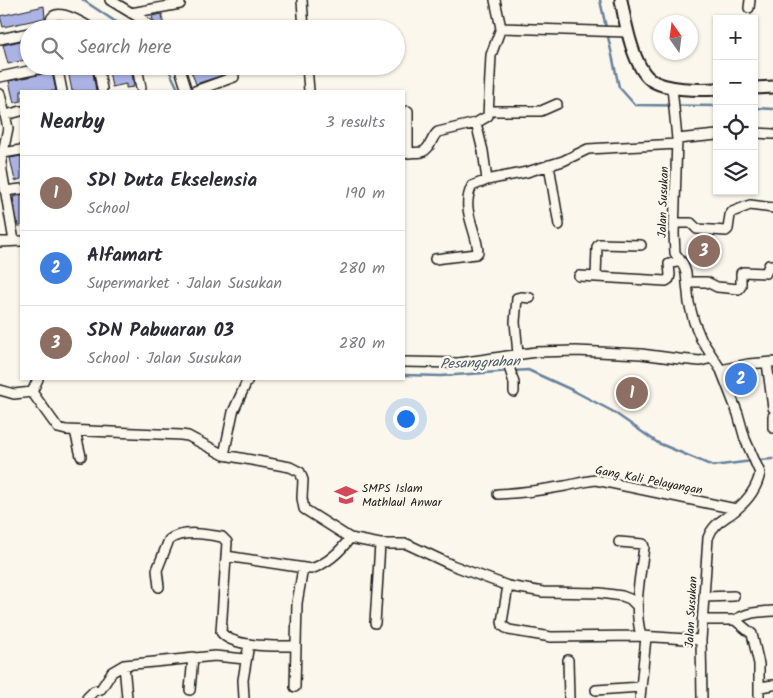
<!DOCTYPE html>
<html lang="en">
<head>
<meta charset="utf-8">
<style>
  :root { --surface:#fff; --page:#f7f7f7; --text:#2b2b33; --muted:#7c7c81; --line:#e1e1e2; --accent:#2563eb }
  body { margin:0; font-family:Kalam,sans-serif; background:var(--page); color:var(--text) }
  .controls { position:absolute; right:15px; top:15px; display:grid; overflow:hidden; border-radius:0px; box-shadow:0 1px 4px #0004 }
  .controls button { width:45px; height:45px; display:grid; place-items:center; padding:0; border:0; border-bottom:1px solid var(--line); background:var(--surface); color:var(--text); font:25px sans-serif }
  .compass { position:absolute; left:653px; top:15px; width:45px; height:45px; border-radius:50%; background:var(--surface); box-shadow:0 1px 4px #0004; rotate:346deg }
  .you { position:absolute; left:405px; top:418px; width:18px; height:18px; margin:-12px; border:4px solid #fff; border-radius:50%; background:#1a73e8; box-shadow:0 0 0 8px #1a73e833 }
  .badge { display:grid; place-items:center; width:32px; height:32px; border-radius:50%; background:var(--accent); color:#fff; font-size:16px; font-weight:700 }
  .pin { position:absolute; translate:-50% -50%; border:2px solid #fff; box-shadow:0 1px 5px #0006 }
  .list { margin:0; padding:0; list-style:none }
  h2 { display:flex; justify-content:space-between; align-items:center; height:65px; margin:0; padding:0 20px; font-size:21px }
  h2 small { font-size:16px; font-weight:400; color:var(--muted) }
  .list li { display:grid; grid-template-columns:32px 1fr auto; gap:15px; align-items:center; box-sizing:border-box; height:75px; padding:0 20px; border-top:1px solid var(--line) }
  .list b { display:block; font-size:19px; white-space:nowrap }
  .list p { margin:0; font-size:16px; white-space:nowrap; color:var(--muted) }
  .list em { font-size:16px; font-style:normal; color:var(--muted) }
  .icon { flex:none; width:28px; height:28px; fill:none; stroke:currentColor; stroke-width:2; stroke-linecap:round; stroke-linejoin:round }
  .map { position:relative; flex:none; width:773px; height:698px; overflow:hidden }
  .search { position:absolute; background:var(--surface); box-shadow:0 1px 4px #0004; left:20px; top:20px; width:385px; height:55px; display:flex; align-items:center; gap:12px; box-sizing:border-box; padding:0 18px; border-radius:28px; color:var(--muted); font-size:19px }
  .panel { position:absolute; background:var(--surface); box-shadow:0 1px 4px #0004; left:20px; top:90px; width:385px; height:290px; border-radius:0px }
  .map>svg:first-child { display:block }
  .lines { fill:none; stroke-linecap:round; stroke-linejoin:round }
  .stream { stroke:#66819c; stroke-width:2.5 }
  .building { fill:#abb3e4; stroke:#1c1c1c }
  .minor-casing { stroke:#1c1c1c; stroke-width:12 }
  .major-casing { stroke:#1c1c1c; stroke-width:15 }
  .minor { stroke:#fbf7ec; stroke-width:9 }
  .major { stroke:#fbf7ec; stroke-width:11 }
  .labels { text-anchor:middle; stroke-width:4.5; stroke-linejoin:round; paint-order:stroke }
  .street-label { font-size:12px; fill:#1c1c1c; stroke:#fbf7ec }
  .poi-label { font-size:12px; fill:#1c1c1c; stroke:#fbf7ec; text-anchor:start }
  .water-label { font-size:14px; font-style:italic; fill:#475767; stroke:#fbf7ec }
</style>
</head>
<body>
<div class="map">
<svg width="773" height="698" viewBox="0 0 773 698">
  <rect width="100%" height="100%" fill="#fbf7ec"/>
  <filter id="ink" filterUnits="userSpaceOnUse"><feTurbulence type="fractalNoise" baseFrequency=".02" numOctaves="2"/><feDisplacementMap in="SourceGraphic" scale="10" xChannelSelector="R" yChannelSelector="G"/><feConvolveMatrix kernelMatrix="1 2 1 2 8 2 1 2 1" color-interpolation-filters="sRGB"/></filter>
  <g filter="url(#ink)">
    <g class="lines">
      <path class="stream" d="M 83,0 L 113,20 L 130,29
        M 600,0 L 619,87 L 635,105 L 717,106
        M 167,66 L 179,91
        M 754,108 L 773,109
        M 404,375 L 441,376 L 528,370 L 572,390 L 612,411 L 658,443 L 713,466 L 752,461
        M 757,460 L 773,459"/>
    </g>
    <path class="building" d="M 44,6 L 45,18 L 3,27 L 0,16 Z
      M 162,14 L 164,29 L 159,29 L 153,20 L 152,16 Z
      M 59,21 L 71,24 L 72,29 L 60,29 Z
      M 29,39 L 29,59 L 8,64 L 3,45 Z
      M 67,66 L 92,66 L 96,91 L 72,91 Z
      M 108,66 L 131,66 L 134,87 L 126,88 L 126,84 L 112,87 Z
      M 189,66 L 234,66 L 236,71 L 196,84 Z
      M 52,72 L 56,91 L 21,91 L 21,101 L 14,103 L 9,81 Z
      M 21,156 L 21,179 L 15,181 L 10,158 Z
      M 21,195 L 21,226 L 18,226 L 13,197 Z
      M 752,372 L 755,385 L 734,387 L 729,375 Z"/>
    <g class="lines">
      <defs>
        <path id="minor" d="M 110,0 L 143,20 L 153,29
          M 302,0 L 304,29
          M 749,8 L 750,0
          M 131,13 L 180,4
          M 501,28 L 627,32
          M 51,29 C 46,0 81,22 93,29
          M 0,39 L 29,33
          M 57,66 L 62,91
          M 98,66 L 102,89
          M 137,66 L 141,88
          M 179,66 L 187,91
          M 307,66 L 309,91
          M 0,77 L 52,66
          M 672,87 L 677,139 L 674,234 L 675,253 L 683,264 L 686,273 L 689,303 L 694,322 L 701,339 L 721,370 L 738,414 L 745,439 L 760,473 C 757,488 748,500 736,510 C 725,519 713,523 708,538 L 701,640 L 702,698
          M 195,91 L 234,77
          M 0,94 L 8,128 L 1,162 L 2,171 L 14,241
          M 489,111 L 541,111 L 557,104
          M 6,115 L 21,111
          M 476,123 L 483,151 L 487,180 L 527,172 L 563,161 L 588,149 L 677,144
          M 754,133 L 773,134
          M 677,139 L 717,135
          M 3,153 L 21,150
          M 408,153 L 408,111
          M 404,154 C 409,152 416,153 422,152 C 431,149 431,137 438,132 L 476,123 L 488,116 L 491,55 L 501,28 L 495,0
          M 549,165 L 559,225
          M 5,191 L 21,189
          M 674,223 L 691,223 L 697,229 L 726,231 L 728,229 L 730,215 L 732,212 L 750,205 L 773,208
          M 0,242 L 21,241
          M 435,259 L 476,254 L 478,252 C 477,230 460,209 472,186 L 487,180
          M 579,276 L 666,281 L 669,279 L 670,275 L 669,264 L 681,261
          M 596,277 L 597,247 L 599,244 L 641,245
          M 687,282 L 707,282 L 717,287 L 739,289 L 741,286 L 741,273 L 743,272 L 766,273 L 769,265 L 773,265
          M 518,354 L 515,322 L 517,298 L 522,297 L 530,298
          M 506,356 L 514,383 L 514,392
          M 404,362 L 459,363 L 536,352 L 576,351 L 641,354 L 679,359 L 700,361 L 712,358
          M 767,363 L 773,408
          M 721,370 L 748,364 L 773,362
          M 0,390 L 14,394 L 32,392
          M 32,392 L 58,428 L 66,430 L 181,435 L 188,436 L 224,455 L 290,467 L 300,472 L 303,480 L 302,498 L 304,509 L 350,538 L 380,544 L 407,544 L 452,565 L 508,586 L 543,592 L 600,593 L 622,596 L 630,599 L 636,605
          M 32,392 L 38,379
          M 773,416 L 773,428
          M 75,431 L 81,456
          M 224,455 L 233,412 L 248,379
          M 498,494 C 520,493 543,490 565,486 C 576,484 585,481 596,480 L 736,509
          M 619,542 L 643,544 L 644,547 C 640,580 633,604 641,636 L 701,640
          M 226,556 L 311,569 C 328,563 340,552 350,538
          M 508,586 L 502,622 L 503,626 L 509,630 L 551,637 L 641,636
          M 159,587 L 157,570 L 169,540 C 182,530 206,534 222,537 L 227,542 L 221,632 C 232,648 277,646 295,646
          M 704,597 L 734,596
          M 703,620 L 735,620 L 752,634 L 759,664 L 759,698
          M 735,620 C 748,612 759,612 773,611
          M 375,623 L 380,544
          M 568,660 L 569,698
          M 124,665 L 127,698
          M 295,687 L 297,603 L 303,568
          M 760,687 L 773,685
          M 190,690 L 193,657
          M 596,690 L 641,687
          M 87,698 L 94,691 L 101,689 L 112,672 L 124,665 L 215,656 L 245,659
          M 244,698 L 243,680 L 249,644
          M 640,698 L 646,637"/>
        <path id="major" d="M 621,0 C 625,21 633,67 651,80 C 666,90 699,90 717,89
          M 754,88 L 773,87"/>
      </defs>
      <use href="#minor" class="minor-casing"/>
      <use href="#major" class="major-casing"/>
      <use href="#minor" class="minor"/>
      <use href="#major" class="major"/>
    </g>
  </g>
  <defs>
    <symbol id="school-bare" viewBox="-9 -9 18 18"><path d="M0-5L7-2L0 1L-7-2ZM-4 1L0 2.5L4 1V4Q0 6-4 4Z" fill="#d1495b" stroke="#fbf7ec" stroke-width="2.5" paint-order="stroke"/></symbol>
  </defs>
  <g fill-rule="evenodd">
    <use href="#school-bare" x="330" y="479" width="32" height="32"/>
  </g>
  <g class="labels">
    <g class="street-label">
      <text transform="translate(663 202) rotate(-88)" y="4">Jalan Susukan</text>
      <text transform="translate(649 480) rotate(11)" y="4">Gang Kali Pelayangan</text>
      <text transform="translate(691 612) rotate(-87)" y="4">Jalan Susukan</text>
    </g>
    <g class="poi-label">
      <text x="362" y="492">SMPS Islam<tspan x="362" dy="14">Mathlaul Anwar</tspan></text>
    </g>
    <g class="water-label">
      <text transform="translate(480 362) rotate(-2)" y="5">Pesanggrahan</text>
    </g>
  </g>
</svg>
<div class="controls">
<button>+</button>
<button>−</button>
<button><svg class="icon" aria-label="locate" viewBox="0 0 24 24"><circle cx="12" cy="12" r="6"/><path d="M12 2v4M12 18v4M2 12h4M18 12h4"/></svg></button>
<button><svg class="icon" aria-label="layers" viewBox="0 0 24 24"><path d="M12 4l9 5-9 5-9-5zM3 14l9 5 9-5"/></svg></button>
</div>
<svg class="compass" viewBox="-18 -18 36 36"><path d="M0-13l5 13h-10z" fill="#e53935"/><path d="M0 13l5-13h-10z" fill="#7c7c81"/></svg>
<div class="you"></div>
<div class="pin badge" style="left:632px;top:393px;background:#8d6e63">1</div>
<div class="pin badge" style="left:741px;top:379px;background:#3f7fe0">2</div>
<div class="pin badge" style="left:704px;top:251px;background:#8d6e63">3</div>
<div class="search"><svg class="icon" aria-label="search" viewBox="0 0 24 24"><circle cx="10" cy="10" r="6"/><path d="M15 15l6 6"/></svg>Search here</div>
<section class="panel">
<h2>Nearby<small>3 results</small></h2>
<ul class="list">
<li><span class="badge" style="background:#8d6e63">1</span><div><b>SDI Duta Ekselensia</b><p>School</p></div><em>190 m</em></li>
<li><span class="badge" style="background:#3f7fe0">2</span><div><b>Alfamart</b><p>Supermarket · Jalan Susukan</p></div><em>280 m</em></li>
<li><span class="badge" style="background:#8d6e63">3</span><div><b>SDN Pabuaran 03</b><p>School · Jalan Susukan</p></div><em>280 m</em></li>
</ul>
</section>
</div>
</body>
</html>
